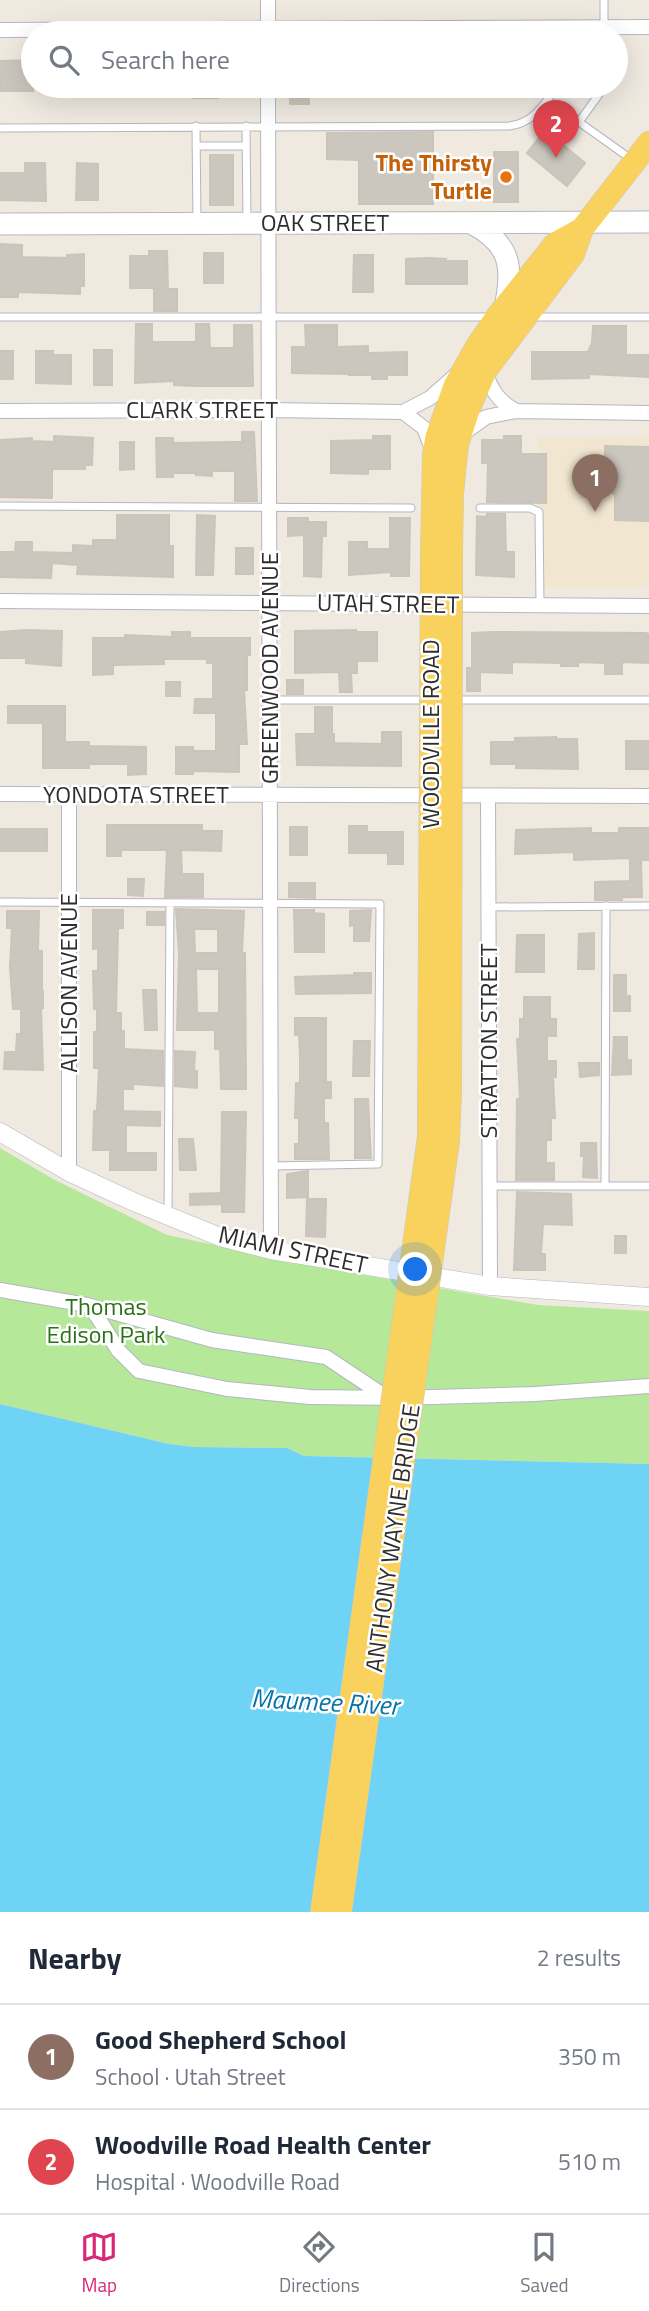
<!DOCTYPE html>
<html lang="en">
<head>
<meta charset="utf-8">
<style>
  :root { --surface:#fff; --page:#f2f2f3; --text:#1f2937; --muted:#747a83; --line:#e0e1e3; --accent:#db2777 }
  body { margin:0; font-family:"Titillium Web",sans-serif; background:var(--page); color:var(--text) }
  .you { position:absolute; left:416px; top:1270px; width:24px; height:24px; margin:-18px; border:5px solid #fff; border-radius:50%; background:#1a73e8; box-shadow:0 0 0 10px #1a73e833 }
  .badge { display:grid; place-items:center; width:46px; height:46px; border-radius:50%; background:var(--accent); color:#fff; font-size:23px; font-weight:700 }
  .pin { position:absolute; translate:-50% -58px; filter:drop-shadow(0 2px 4px #0008) }
  .pin::after { content:''; position:absolute; top:37px; width:24px; height:21px; background:inherit; clip-path:polygon(0 0,100% 0,50% 100%) }
  .list { margin:0; padding:0; list-style:none }
  h2 { display:flex; justify-content:space-between; align-items:center; height:91px; margin:0; padding:0 28px; font-size:30px }
  h2 small { font-size:23px; font-weight:400; color:var(--muted) }
  .list li { display:grid; grid-template-columns:46px 1fr auto; gap:21px; align-items:center; box-sizing:border-box; height:105px; padding:0 28px; border-top:2px solid var(--line) }
  .list b { display:block; font-size:26px; white-space:nowrap }
  .list p { margin:0; font-size:23px; white-space:nowrap; color:var(--muted) }
  .list em { font-size:23px; font-style:normal; color:var(--muted) }
  .icon { flex:none; width:38px; height:38px; fill:none; stroke:currentColor; stroke-width:2; stroke-linecap:round; stroke-linejoin:round }
  .map { position:relative; flex:none; width:649px; height:1912px; overflow:hidden }
  .search { position:absolute; background:var(--surface); box-shadow:0 7px 28px #0002; left:21px; right:21px; top:21px; height:77px; display:flex; align-items:center; gap:18px; box-sizing:border-box; padding:0 24px; border-radius:38px; color:var(--muted); font-size:26px }
  .sheet { height:301px; background:var(--surface) }
  nav { display:flex; justify-content:space-around; align-items:center; box-sizing:border-box; height:98px; border-top:2px solid var(--line); background:var(--surface); font-size:19px; color:var(--muted) }
  nav a { display:grid; justify-items:center; gap:4px }
  nav .on { color:var(--accent) }
  .map>svg:first-child { display:block }
  .education { fill:#f1e6cf }
  .green { fill:#b6e89a }
  .water { fill:#6fd3f5 }
  .building { fill:#cbc7be; stroke:#cbc5b9; stroke-width:2; fill-rule:evenodd }
  .lines { fill:none; stroke-linecap:round; stroke-linejoin:round }
  .service-casing { stroke:#b4b6c1; stroke-width:9 }
  .minor-casing { stroke:#b4b6c1; stroke-width:16 }
  .tertiary-casing { stroke:#b4b6c1; stroke-width:19 }
  .secondary-casing { stroke:#b4b6c1; stroke-width:23 }
  .primary-casing { stroke:#c9c9c9; stroke-width:24 }
  .service { stroke:#fff; stroke-width:7 }
  .minor { stroke:#fff; stroke-width:14 }
  .tertiary { stroke:#fff; stroke-width:18 }
  .secondary { stroke:#fff; stroke-width:21 }
  .primary { stroke:#f8d25c; stroke-width:23 }
  .primary-bridge-casing { stroke:#c9c9c9; stroke-width:24; stroke-linecap:butt }
  .primary-bridge { stroke:#f8d25c; stroke-width:23 }
  .food-dot { fill:#e8710a; stroke:#fff; stroke-width:2.5 }
  .labels { text-anchor:middle; stroke-width:5; stroke-linejoin:round; paint-order:stroke }
  .food-label { font-size:24px; font-weight:bold; fill:#c56008; stroke:#fff; text-anchor:end }
  .street-label { font-size:24px; fill:#2e2e2e; stroke:#fff }
  .park-label { font-size:24px; fill:#2b7117; stroke:#fff }
  .water-label { font-size:26px; font-style:italic; fill:#0773a9; stroke:#fff }
</style>
</head>
<body>
<div class="map">
<svg width="649" height="1912" viewBox="0 0 649 1912">
  <rect width="100%" height="100%" fill="#efe9e0"/>
  <path class="education" d="M 649,437 L 649,587 L 541,587 L 539,438 Z"/>
  <path class="green" d="M 0,1148 L 53,1179 L 167,1235 L 341,1271 L 538,1305 L 649,1311 L 649,1464 L 304,1456 L 287,1448 L 194,1447 L 169,1444 L 0,1404 Z"/>
  <path class="water" d="M 0,1404 L 169,1444 L 194,1447 L 287,1448 L 304,1456 L 649,1464 L 649,1912 L 0,1912 Z"/>
  <path class="building" d="M 33,60 L 33,91 L 0,91 L 0,61 Z
    M 193,86 L 217,86 L 218,98 L 193,98 Z
    M 290,86 L 309,86 L 309,104 L 290,104 Z
    M 545,130 L 585,163 L 567,186 L 527,153 Z
    M 433,132 L 433,204 L 359,204 L 359,160 L 327,159 L 327,133 Z
    M 494,152 L 518,152 L 518,202 L 494,202 Z
    M 210,155 L 233,155 L 233,205 L 210,205 Z
    M 25,163 L 45,163 L 46,201 L 0,200 L 0,173 L 25,173 Z
    M 77,163 L 98,164 L 98,200 L 76,200 Z
    M 0,244 L 22,245 L 22,257 L 67,258 L 67,255 L 84,254 L 84,286 L 80,286 L 80,294 L 18,292 L 18,297 L 0,297 Z
    M 149,251 L 167,251 L 168,289 L 177,289 L 177,311 L 154,311 L 154,288 L 130,288 L 130,256 L 149,256 Z
    M 204,253 L 223,253 L 223,283 L 204,283 Z
    M 354,255 L 373,255 L 373,292 L 353,292 Z
    M 428,258 L 446,259 L 445,261 L 467,261 L 467,284 L 406,284 L 406,259 Z
    M 136,324 L 152,324 L 152,342 L 196,342 L 196,324 L 209,324 L 210,348 L 234,348 L 234,325 L 252,325 L 253,386 L 195,386 L 174,385 L 174,381 L 135,383 Z
    M 305,325 L 337,325 L 337,347 L 368,346 L 368,353 L 407,352 L 407,375 L 387,375 L 387,379 L 372,379 L 372,375 L 349,375 L 349,374 L 292,373 L 292,347 L 306,347 Z
    M 593,326 L 626,326 L 626,355 L 649,355 L 649,377 L 589,374 L 589,378 L 532,379 L 532,352 L 588,352 L 592,343 Z
    M 94,350 L 112,350 L 112,385 L 94,385 Z
    M 0,351 L 13,351 L 13,379 L 0,379 Z
    M 36,351 L 53,351 L 53,355 L 71,355 L 71,384 L 36,383 Z
    M 242,432 L 254,432 L 257,501 L 235,501 L 235,471 L 212,471 L 212,476 L 196,475 L 196,473 L 173,473 L 173,477 L 157,477 L 156,438 L 173,438 L 173,443 L 235,442 L 242,442 Z
    M 54,436 L 93,438 L 92,465 L 85,465 L 85,469 L 52,469 L 52,498 L 0,497 L 0,440 L 32,438 L 32,441 L 54,442 Z
    M 373,436 L 390,436 L 390,469 L 368,469 L 368,474 L 331,473 L 331,441 L 373,440 Z
    M 504,436 L 521,436 L 521,454 L 546,454 L 546,503 L 487,502 L 488,463 L 482,463 L 482,440 L 504,440 Z
    M 120,442 L 134,442 L 134,469 L 120,470 Z
    M 605,446 L 649,447 L 649,521 L 615,520 L 615,494 L 613,494 L 613,489 L 607,489 L 607,478 L 602,478 L 602,465 L 605,465 Z
    M 487,514 L 505,514 L 506,552 L 514,552 L 514,577 L 476,575 L 477,516 L 486,517 Z
    M 117,515 L 169,515 L 169,546 L 173,546 L 173,577 L 77,574 L 78,565 L 52,563 L 51,578 L 0,577 L 0,552 L 15,552 L 16,542 L 32,542 L 32,552 L 73,553 L 73,545 L 93,546 L 93,540 L 117,540 Z
    M 197,515 L 215,516 L 213,575 L 196,575 Z
    M 288,518 L 308,518 L 308,522 L 326,522 L 326,536 L 322,536 L 321,577 L 304,576 L 304,535 L 288,536 Z
    M 390,518 L 410,518 L 409,576 L 391,576 L 391,572 L 349,575 L 349,542 L 367,542 L 367,549 L 390,549 Z
    M 236,548 L 253,548 L 253,574 L 236,574 Z
    M 26,630 L 62,631 L 61,666 L 26,663 L 26,658 L 0,658 L 0,632 Z
    M 356,630 L 356,632 L 377,632 L 377,661 L 357,661 L 357,673 L 351,673 L 352,692 L 340,692 L 339,672 L 295,673 L 295,631 Z
    M 172,632 L 190,632 L 190,638 L 250,638 L 250,655 L 247,655 L 247,690 L 244,690 L 247,744 L 239,744 L 239,772 L 193,771 L 193,774 L 176,774 L 176,747 L 193,747 L 193,751 L 216,751 L 216,713 L 194,713 L 195,699 L 213,699 L 213,663 L 207,663 L 207,659 L 164,659 L 164,664 L 113,665 L 113,674 L 93,675 L 93,638 L 125,638 L 125,635 L 172,637 Z
    M 493,632 L 646,633 L 649,634 L 649,663 L 622,662 L 622,674 L 605,674 L 605,663 L 578,662 L 578,666 L 561,666 L 561,663 L 512,662 L 512,673 L 480,672 L 480,691 L 467,691 L 467,668 L 472,668 L 472,633 Z
    M 287,680 L 303,680 L 303,694 L 287,694 Z
    M 166,682 L 180,682 L 180,696 L 166,696 Z
    M 8,706 L 65,706 L 65,742 L 89,742 L 89,746 L 146,747 L 146,774 L 128,775 L 128,764 L 89,764 L 89,768 L 43,768 L 43,723 L 8,723 Z
    M 315,707 L 332,707 L 332,734 L 334,734 L 334,743 L 382,744 L 382,732 L 401,732 L 401,766 L 297,765 L 296,734 L 315,734 Z
    M 556,737 L 556,739 L 577,739 L 578,769 L 516,768 L 516,764 L 491,764 L 491,742 L 515,742 L 515,738 Z
    M 626,741 L 649,741 L 649,769 L 626,769 Z
    M 107,825 L 202,825 L 202,831 L 222,831 L 221,851 L 181,850 L 182,874 L 203,874 L 203,897 L 165,897 L 167,850 L 121,850 L 121,856 L 107,856 Z
    M 349,826 L 367,826 L 367,832 L 403,832 L 403,864 L 388,864 L 388,853 L 349,853 Z
    M 290,827 L 307,827 L 307,855 L 290,855 Z
    M 591,828 L 591,833 L 619,833 L 619,828 L 649,828 L 649,860 L 641,860 L 642,897 L 622,897 L 622,900 L 595,900 L 595,882 L 630,881 L 630,858 L 574,860 L 574,852 L 515,854 L 516,830 Z
    M 0,829 L 47,829 L 47,851 L 0,851 Z
    M 128,879 L 144,879 L 143,896 L 128,895 Z
    M 289,883 L 315,883 L 315,898 L 289,897 Z
    M 176,909 L 244,911 L 242,953 L 245,953 L 246,1089 L 221,1089 L 220,1049 L 215,1049 L 215,1030 L 177,1030 L 179,954 ZM 194,929 L 218,929 L 218,953 L 195,953 ZM 196,969 L 219,969 L 219,1013 L 197,1013 Z
    M 93,910 L 123,910 L 123,928 L 118,928 L 116,1013 L 121,1013 L 121,1031 L 124,1031 L 124,1049 L 163,1051 L 163,1086 L 133,1084 L 133,1089 L 123,1089 L 123,1111 L 160,1112 L 160,1126 L 126,1125 L 126,1153 L 156,1153 L 156,1170 L 110,1170 L 110,1150 L 93,1150 L 94,1111 L 97,1111 L 99,1068 L 94,1068 L 94,1032 L 97,1032 L 97,1009 L 94,1009 L 93,971 L 98,971 L 98,948 L 93,949 Z
    M 294,910 L 314,910 L 314,913 L 324,914 L 324,952 L 295,952 Z
    M 371,910 L 369,941 L 354,941 L 354,925 L 350,926 L 350,911 Z
    M 7,911 L 39,911 L 38,951 L 42,951 L 42,991 L 43,991 L 43,1008 L 41,1008 L 43,1070 L 4,1069 L 5,1052 L 16,1052 L 17,1034 L 21,1034 L 21,1009 L 13,1009 L 10,967 L 12,928 L 7,928 Z
    M 147,912 L 164,912 L 164,925 L 147,925 Z
    M 594,933 L 594,969 L 578,969 L 579,934 Z
    M 517,935 L 544,935 L 544,972 L 516,972 Z
    M 354,973 L 371,973 L 371,993 L 296,994 L 295,977 L 354,975 Z
    M 614,975 L 626,975 L 626,996 L 630,996 L 630,1011 L 614,1011 Z
    M 143,990 L 156,990 L 157,1030 L 145,1030 Z
    M 524,997 L 550,997 L 550,1019 L 556,1019 L 556,1036 L 547,1036 L 547,1061 L 556,1061 L 556,1077 L 553,1077 L 555,1118 L 551,1118 L 551,1140 L 546,1140 L 546,1163 L 554,1163 L 554,1180 L 516,1180 L 517,1099 L 520,1099 L 517,1039 L 520,1039 L 520,1019 L 524,1019 Z
    M 295,1018 L 326,1018 L 326,1082 L 331,1082 L 331,1098 L 324,1098 L 324,1123 L 328,1123 L 329,1159 L 295,1159 L 295,1144 L 299,1144 L 299,1118 L 295,1118 L 296,1083 L 300,1083 L 300,1056 L 299,1035 L 295,1035 Z
    M 614,1037 L 627,1037 L 627,1060 L 631,1060 L 631,1074 L 612,1075 Z
    M 354,1041 L 370,1041 L 369,1076 L 353,1076 Z
    M 175,1051 L 195,1052 L 194,1071 L 197,1071 L 197,1088 L 175,1086 Z
    M 579,1063 L 599,1063 L 599,1075 L 580,1077 Z
    M 355,1099 L 368,1099 L 371,1158 L 355,1158 Z
    M 222,1112 L 246,1112 L 244,1212 L 222,1212 L 222,1204 L 190,1205 L 190,1194 L 221,1193 Z
    M 179,1139 L 193,1139 L 196,1170 L 180,1170 Z
    M 581,1143 L 596,1143 L 597,1178 L 583,1177 L 584,1156 L 581,1156 Z
    M 308,1171 L 308,1197 L 287,1198 L 287,1174 Z
    M 517,1192 L 571,1194 L 572,1225 L 543,1224 L 541,1254 L 545,1254 L 545,1270 L 514,1270 Z
    M 307,1199 L 326,1199 L 325,1237 L 306,1236 Z
    M 615,1236 L 626,1236 L 626,1253 L 615,1253 Z"/>
  <g class="lines">
    <defs>
      <path id="service" d="M 604,27 L 604,0
        M 554,109 L 567,119 L 579,122 L 631,159
        M 579,122 L 605,86
        M 196,126 L 197,223
        M 246,126 L 247,222
        M 0,128 L 509,126 C 534,123 544,104 558,86
        M 196,146 L 246,146
        M 0,317 L 493,317
        M 532,317 L 649,317
        M 0,506 L 411,508
        M 480,508 L 530,508 L 539,512 L 540,605
        M 270,700 L 427,700
        M 453,700 L 649,700
        M 0,902 L 380,904 L 378,1164 L 271,1166
        M 489,907 L 649,906
        M 490,1186 L 649,1186
        M 605,1186 L 606,906
        M 168,1216 L 170,904"/>
      <path id="minor" d="M 268,0 L 268,33
        M 0,30 L 649,27
        M 268,86 L 271,1250
        M 485,371 C 491,390 499,402 516,411
        M 0,411 L 269,410 L 403,412 L 430,398 L 457,374
        M 403,412 L 424,428 L 433,451
        M 461,435 L 486,417 L 516,411 L 649,413
        M 0,601 L 649,606
        M 0,794 L 649,796
        M 488,796 L 490,1286
        M 69,1172 L 69,794
        M 0,1290 L 87,1305 L 212,1340 L 326,1357 L 383,1395
        M 87,1305 L 97,1316 L 118,1350 L 139,1371 L 227,1389 L 310,1397 L 399,1398 L 535,1394 L 649,1386"/>
      <path id="tertiary" d="M 0,1132 L 69,1172 L 134,1202 L 220,1237 L 271,1250 L 490,1286 L 649,1297"/>
      <path id="secondary" d="M 471,223 C 510,243 514,266 505,307
        M 0,224 L 649,222"/>
      <path id="primary" d="M 451,550 L 452,493 L 457,444 L 468,410 L 485,371 L 573,254 L 582,229 L 649,143
        M 432,554 L 434,455 L 437,437 L 455,386 L 476,348 L 497,317 L 555,244 L 582,229"/>
    </defs>
    <use href="#service" class="service-casing"/>
    <use href="#minor" class="minor-casing"/>
    <use href="#tertiary" class="tertiary-casing"/>
    <use href="#secondary" class="secondary-casing"/>
    <use href="#primary" class="primary-casing"/>
    <use href="#service" class="service"/>
    <use href="#minor" class="minor"/>
    <use href="#tertiary" class="tertiary"/>
    <use href="#secondary" class="secondary"/>
    <use href="#primary" class="primary"/>
    <defs>
      <path id="primary-bridge" d="M 322,1912 L 429,1137 L 432,554
        M 340,1912 L 448,1141 L 450,1091 L 451,550"/>
    </defs>
    <use href="#primary-bridge" class="primary-bridge-casing"/>
    <use href="#primary-bridge" class="primary-bridge"/>
  </g>
  <circle class="food-dot" cx="506" cy="177" r="7"/>
  <g class="labels">
    <g class="food-label">
      <text x="492" y="171">The Thirsty<tspan x="492" dy="28">Turtle</tspan></text>
    </g>
    <g class="street-label">
      <text x="325" y="231">OAK STREET</text>
      <text x="202" y="418">CLARK STREET</text>
      <text transform="translate(388 604) rotate(1)" y="8">UTAH STREET</text>
      <text transform="translate(270 668) rotate(-90)" y="8">GREENWOOD AVENUE</text>
      <text transform="translate(431 734) rotate(-90)" y="8">WOODVILLE ROAD</text>
      <text x="136" y="803">YONDOTA STREET</text>
      <text transform="translate(69 983) rotate(-90)" y="8">ALLISON AVENUE</text>
      <text transform="translate(489 1041) rotate(-90)" y="8">STRATTON STREET</text>
      <text transform="translate(293 1250) rotate(12)" y="8">MIAMI STREET</text>
      <text transform="translate(393 1538) rotate(-82)" y="8">ANTHONY WAYNE BRIDGE</text>
    </g>
    <g class="park-label">
      <text x="106" y="1315">Thomas<tspan x="106" dy="28">Edison Park</tspan></text>
    </g>
    <g class="water-label">
      <text transform="translate(325 1702) rotate(3)" y="9">Maumee River</text>
    </g>
  </g>
</svg>
<div class="you"></div>
<div class="pin badge" style="left:595px;top:512px;background:#8d6e63">1</div>
<div class="pin badge" style="left:556px;top:158px;background:#e0444e">2</div>
<div class="search"><svg class="icon" aria-label="search" viewBox="0 0 24 24"><circle cx="10" cy="10" r="6"/><path d="M15 15l6 6"/></svg>Search here</div>
</div>
<section class="sheet">
<h2>Nearby<small>2 results</small></h2>
<ul class="list">
<li><span class="badge" style="background:#8d6e63">1</span><div><b>Good Shepherd School</b><p>School · Utah Street</p></div><em>350 m</em></li>
<li><span class="badge" style="background:#e0444e">2</span><div><b>Woodville Road Health Center</b><p>Hospital · Woodville Road</p></div><em>510 m</em></li>
</ul>
</section>
<nav>
<a class="on"><svg class="icon" aria-label="map" viewBox="0 0 24 24"><path d="M3 6l6-2 6 2 6-2v14l-6 2-6-2-6 2zM9 4v14M15 6v14"/></svg>Map</a>
<a><svg class="icon" aria-label="directions" viewBox="0 0 24 24"><path d="M12 3l9 9-9 9-9-9zM9 14v-3h6M13 9l2 2-2 2"/></svg>Directions</a>
<a><svg class="icon" aria-label="saved" viewBox="0 0 24 24"><path d="M7 4h10v16l-5-4-5 4z"/></svg>Saved</a>
</nav>
</body>
</html>
